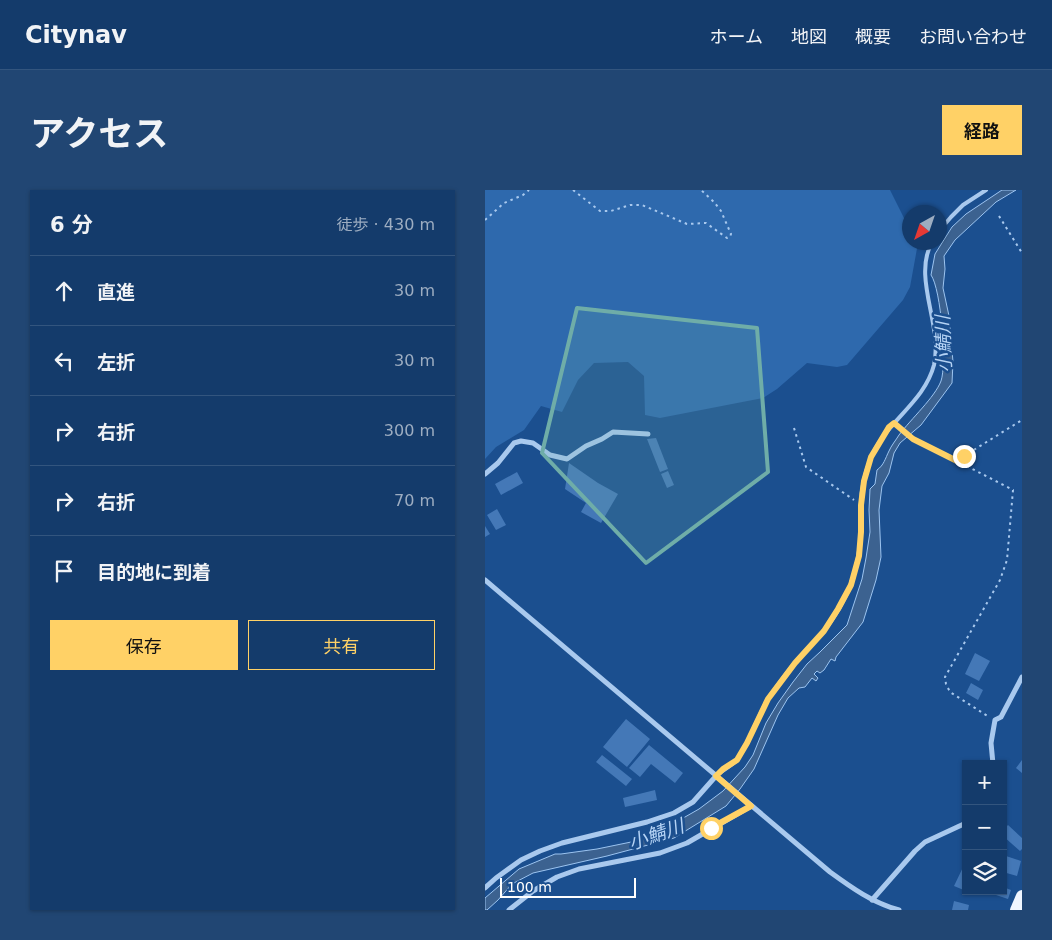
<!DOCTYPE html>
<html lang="ja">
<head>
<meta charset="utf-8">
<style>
  :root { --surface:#143b6b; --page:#214673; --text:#f1f3f6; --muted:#9dadc1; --line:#33557e; --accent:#ffd166 }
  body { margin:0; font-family:"DejaVu Sans","Noto Sans JP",sans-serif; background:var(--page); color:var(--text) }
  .controls { position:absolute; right:15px; bottom:15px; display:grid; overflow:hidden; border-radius:0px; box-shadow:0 1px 4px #0004 }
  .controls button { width:45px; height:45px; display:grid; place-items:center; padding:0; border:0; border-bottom:1px solid var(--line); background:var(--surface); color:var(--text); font:25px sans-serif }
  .compass { position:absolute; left:417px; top:15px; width:45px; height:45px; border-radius:50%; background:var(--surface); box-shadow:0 1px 4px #0004; rotate:220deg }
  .scale { position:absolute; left:15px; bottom:12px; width:136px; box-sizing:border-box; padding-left:5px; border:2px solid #fff; border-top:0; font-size:14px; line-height:18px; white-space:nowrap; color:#fff; -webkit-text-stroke:4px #1b4f8f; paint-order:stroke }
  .stop { position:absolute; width:15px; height:15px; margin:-11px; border:4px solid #ffd166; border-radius:50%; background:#fff }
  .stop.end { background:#ffd166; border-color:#fff; box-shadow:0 1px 5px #0008 }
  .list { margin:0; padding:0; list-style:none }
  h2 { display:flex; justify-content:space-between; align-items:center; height:65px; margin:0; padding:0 20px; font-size:21px }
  h2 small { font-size:16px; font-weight:400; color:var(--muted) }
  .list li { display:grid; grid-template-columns:32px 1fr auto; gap:15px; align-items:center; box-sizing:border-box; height:70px; padding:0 20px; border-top:1px solid var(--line) }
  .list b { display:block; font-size:19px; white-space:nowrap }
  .list em { font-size:16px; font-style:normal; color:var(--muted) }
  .actions { display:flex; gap:10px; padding:15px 20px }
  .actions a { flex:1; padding:11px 0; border:1px solid var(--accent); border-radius:0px; text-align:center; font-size:18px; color:var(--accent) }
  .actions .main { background:var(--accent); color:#111 }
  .icon { flex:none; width:28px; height:28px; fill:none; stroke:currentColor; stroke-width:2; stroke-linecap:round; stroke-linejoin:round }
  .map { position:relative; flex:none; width:537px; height:720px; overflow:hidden; border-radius:0px }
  header { display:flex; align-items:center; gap:30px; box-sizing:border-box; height:70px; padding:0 25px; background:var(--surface); border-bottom:1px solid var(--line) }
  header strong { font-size:24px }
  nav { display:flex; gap:28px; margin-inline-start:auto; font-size:18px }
  .intro { display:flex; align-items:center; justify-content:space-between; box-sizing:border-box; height:120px; padding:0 30px }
  h1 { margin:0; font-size:35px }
  .button { padding:12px 22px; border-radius:0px; background:var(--accent); color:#111; font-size:18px; font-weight:700 }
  main { display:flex; gap:30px; padding:0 30px }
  aside { flex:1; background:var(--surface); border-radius:0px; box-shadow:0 1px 4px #0004 }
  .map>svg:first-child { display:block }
  .green { fill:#2e69ad }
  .water { fill:#3c6290; stroke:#9cc4f0 }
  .building { fill:#4478b7 }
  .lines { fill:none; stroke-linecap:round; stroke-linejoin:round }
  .path { stroke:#a9c9ee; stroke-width:2; stroke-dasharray:2.5 4; stroke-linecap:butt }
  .lane { stroke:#a9c9ee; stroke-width:4 }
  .street { stroke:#a9c9ee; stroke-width:5 }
  .primary { stroke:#f0f6ff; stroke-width:12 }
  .route { stroke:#ffd166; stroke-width:6 }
  .marked { fill:#6fada8; fill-opacity:0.2; stroke:#6fada8; stroke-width:4; stroke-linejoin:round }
  .labels { text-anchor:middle; stroke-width:5; stroke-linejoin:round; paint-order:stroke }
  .water-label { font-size:19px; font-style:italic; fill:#b5d3f5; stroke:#1b4f8f }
</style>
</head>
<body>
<header>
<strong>Citynav</strong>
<nav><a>ホーム</a><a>地図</a><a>概要</a><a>お問い合わせ</a></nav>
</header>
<div class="intro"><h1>アクセス</h1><a class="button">経路</a></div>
<main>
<aside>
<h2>6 分<small>徒歩 · 430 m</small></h2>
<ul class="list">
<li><svg class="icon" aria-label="ahead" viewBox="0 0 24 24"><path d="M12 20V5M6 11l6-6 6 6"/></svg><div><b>直進</b></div><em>30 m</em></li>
<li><svg class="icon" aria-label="left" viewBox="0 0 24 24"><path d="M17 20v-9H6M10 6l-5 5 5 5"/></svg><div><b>左折</b></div><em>30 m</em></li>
<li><svg class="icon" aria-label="right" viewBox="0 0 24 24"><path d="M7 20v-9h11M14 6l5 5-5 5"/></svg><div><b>右折</b></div><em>300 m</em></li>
<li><svg class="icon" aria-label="right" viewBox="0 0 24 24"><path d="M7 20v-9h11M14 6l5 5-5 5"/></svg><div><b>右折</b></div><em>70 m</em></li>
<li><svg class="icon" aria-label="arrive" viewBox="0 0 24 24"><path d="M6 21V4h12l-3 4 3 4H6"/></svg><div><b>目的地に到着</b></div></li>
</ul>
<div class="actions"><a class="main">保存</a><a>共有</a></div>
</aside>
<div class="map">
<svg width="537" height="720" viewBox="0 0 537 720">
  <rect width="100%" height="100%" fill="#1b4f8f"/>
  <path class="green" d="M 0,0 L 405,0 L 424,38 L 424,52 L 433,53 L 425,97 L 418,110 L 362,175 L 352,177 L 322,173 L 292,199 L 278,208 L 175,228 L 160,225 L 159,186 L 143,172 L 109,173 L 93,190 L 77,222 L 56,216 L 39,240 L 11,257 L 0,269 Z"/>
  <path class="water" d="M 517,0 L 531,0 L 511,12 L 470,50 L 459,66 L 460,79 L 458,98 L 464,126 L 468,172 L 467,193 L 436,235 L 415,253 L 409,263 L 404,283 L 397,296 L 394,320 L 396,367 L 391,390 L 378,432 L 351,467 L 350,471 L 346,469 L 339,480 L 335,483 L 332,481 L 329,484 L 333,488 L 331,491 L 327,488 L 320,497 L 314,498 L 303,508 L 293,525 L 269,579 L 255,599 L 241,616 L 189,648 L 122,666 L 48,683 L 27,694 L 13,710 L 2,720 L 0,720 L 0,708 L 34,679 L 70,664 L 76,664 L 112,659 L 151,651 L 167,645 L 175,638 L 193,631 L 214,619 L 238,601 L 260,577 L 268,565 L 281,533 L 293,513 L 308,492 L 322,474 L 335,462 L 362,435 L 377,389 L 381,368 L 385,342 L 384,320 L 385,299 L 390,294 L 392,280 C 399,275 400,269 404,261 C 406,256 411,250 414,245 C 426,229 450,207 456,191 C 462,174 456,99 446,85 L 450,64 L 467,37 L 481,24 Z"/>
  <path class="building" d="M 171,248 L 183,279 L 175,282 L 162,249 Z
    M 84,273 L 113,293 L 133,304 L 116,333 L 96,322 L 101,313 L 80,299 Z
    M 183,281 L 189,295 L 182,298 L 176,284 Z
    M 32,282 L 38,293 L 16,305 L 10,294 Z
    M 12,319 L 21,335 L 11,340 L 2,325 Z
    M 0,336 L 5,344 L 0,347 Z
    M 490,463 L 505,471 L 494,491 L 480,484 Z
    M 486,493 L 498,500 L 493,510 L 481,503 Z
    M 141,529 L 165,549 L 142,577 L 118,557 Z
    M 164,555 L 198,583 L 190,593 L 166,574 L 155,587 L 144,578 Z
    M 117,565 L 147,589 L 141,596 L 111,572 Z
    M 537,570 L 537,583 L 531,578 Z
    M 170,600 L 172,610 L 140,617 L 138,608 Z
    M 523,635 L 537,648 L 537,659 L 535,661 L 518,646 L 518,640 Z
    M 518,665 L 536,671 L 532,686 L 518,682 Z
    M 481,671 L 481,701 L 469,696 Z
    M 518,697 L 526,700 L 523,709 L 511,705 L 512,701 L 518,701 Z
    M 469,711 L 484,715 L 483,720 L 467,720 Z"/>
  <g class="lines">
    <path class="path" d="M 88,0 L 115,21 L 126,21 L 145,15 L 157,15 L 202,34 L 221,33 L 242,48 L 245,47 L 246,44 L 236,21 L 229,12 L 216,0
      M 514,26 L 537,63
      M 0,30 L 19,13 L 38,5 L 44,0
      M 309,238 L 321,277 L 369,310
      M 414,238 L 428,249 L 474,272 L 528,300 L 522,370 L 515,390 L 460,487 L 461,494 L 465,502 L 504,527
      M 474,272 L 479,266 L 537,230"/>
    <path class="lane" d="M 454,41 L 466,27 L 478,15 L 501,0
      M 231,586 C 238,580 246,576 252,570 C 254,567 256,563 258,560 C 268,543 274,523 285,506 C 293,495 301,483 310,473 C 318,462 329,453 338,442 C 348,430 361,409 366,393 C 372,377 375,359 376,342 C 376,333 375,324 376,315 C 376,300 380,282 386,268 C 400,232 439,213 449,175 C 458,135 427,88 447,52"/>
    <path class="street" d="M 0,284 L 13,273 L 29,253 L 36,251 L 48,253 L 65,265 L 82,269 L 101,256 L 117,249 L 128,242 L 163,244
      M 0,390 L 345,682 C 367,698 388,713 414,720
      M 508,574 L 506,553 L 510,530 L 516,527 L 537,487
      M 0,698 L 11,688 L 36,670 L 55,661 L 77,653 L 162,632 L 189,623 L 208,612 L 231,586
      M 387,710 L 430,661 L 440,652 L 481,633
      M 24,720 L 48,701 L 72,687 L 94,679 L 175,663 L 202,653 L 266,616"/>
    <path class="primary" d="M 531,720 L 537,706"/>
  </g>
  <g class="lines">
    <path class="route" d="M 226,638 L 266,616 L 231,586 L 238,579 L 252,570 L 262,553 L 283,509 L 310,473 L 339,441 L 353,419 L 366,395 L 374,366 L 376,342 L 376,315 L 379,291 L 386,267 L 404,237 L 409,233 L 428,249 L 474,272 L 479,266"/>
  </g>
  <path class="marked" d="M 92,118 L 272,138 L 283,282 L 161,373 L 57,263 Z"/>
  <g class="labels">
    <g class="water-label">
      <text transform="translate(458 154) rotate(-92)" y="7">小鯖川</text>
      <text transform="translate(171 644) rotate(-19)" y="7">小鯖川</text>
    </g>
  </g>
</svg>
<div class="controls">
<button>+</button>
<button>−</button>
<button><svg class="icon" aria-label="layers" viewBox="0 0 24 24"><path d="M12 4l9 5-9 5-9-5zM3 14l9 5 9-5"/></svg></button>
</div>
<svg class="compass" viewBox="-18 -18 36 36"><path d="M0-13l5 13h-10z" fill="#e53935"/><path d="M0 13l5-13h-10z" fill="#9dadc1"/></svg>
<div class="scale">100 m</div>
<div class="stop" style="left:226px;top:638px"></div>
<div class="stop end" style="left:479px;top:266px"></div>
</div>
</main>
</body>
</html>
